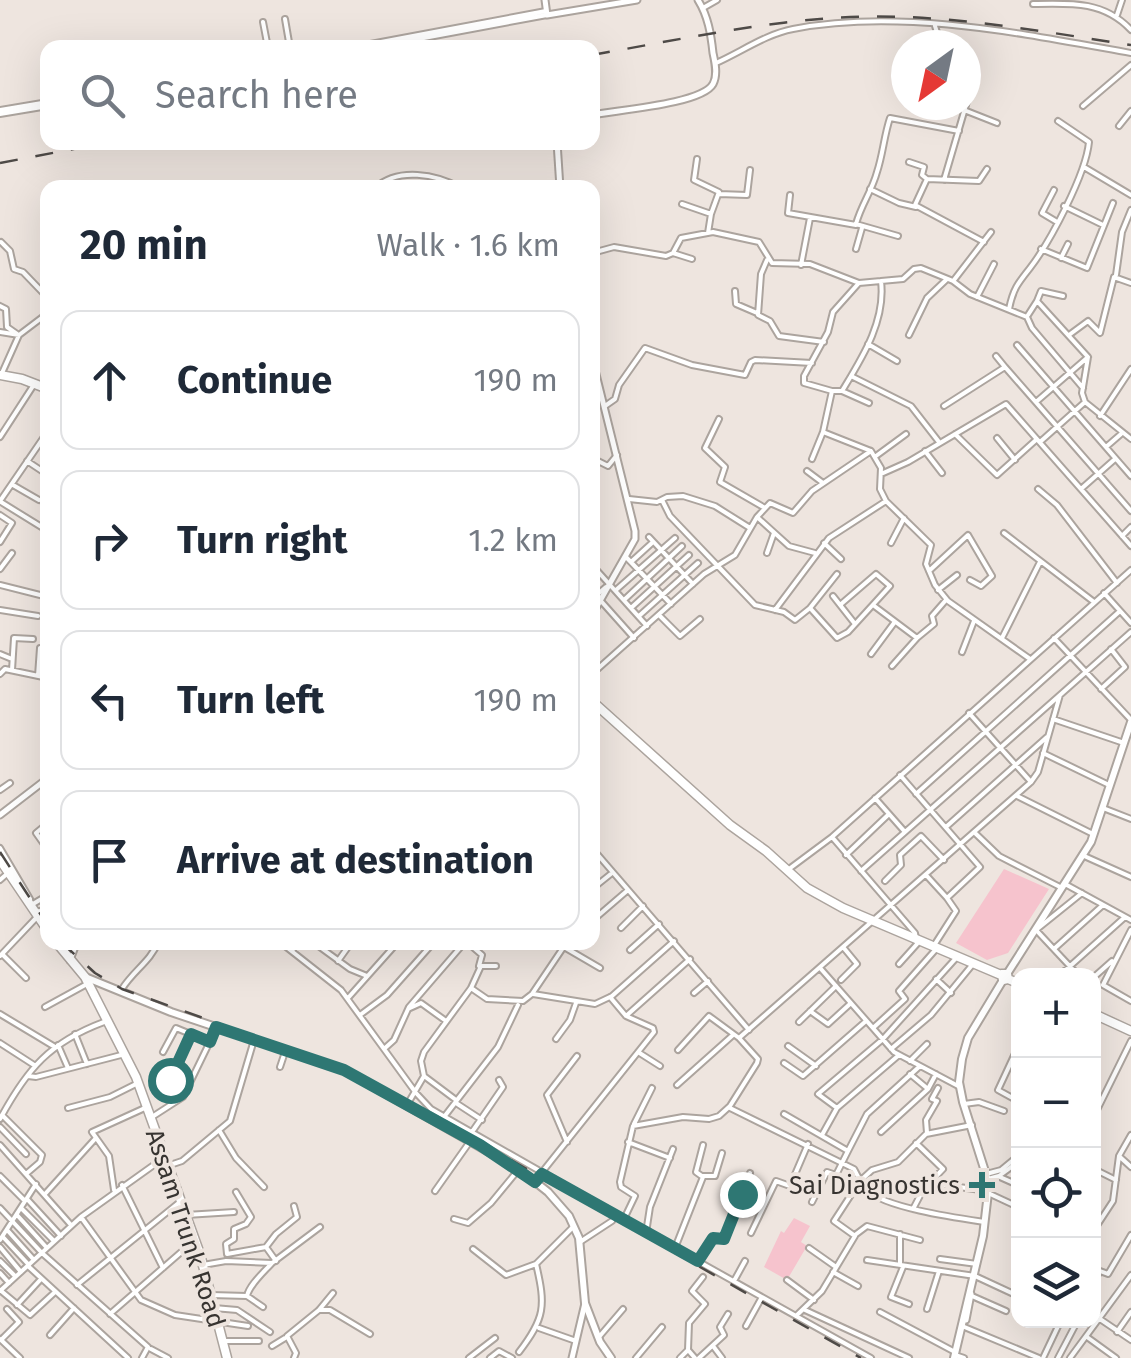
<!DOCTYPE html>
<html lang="en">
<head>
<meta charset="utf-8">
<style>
  :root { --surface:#fff; --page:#f2f2f3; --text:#1f2937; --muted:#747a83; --line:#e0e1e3 }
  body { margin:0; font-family:"Fira Sans",sans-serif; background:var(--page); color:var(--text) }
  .controls { position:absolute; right:30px; bottom:30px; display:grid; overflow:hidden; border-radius:20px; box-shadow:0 10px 40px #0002 }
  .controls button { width:90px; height:90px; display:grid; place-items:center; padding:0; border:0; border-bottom:2px solid var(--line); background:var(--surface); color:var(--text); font:50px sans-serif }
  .compass { position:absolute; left:891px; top:30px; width:90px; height:90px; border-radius:50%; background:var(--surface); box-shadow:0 10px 40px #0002; rotate:213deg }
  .stop { position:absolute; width:30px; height:30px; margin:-22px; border:8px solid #2e7773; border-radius:50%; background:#fff }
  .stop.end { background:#2e7773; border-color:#fff; box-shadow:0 2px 10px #0008 }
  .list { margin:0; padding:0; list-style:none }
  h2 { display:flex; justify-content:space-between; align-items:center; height:130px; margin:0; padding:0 40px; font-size:42px }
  h2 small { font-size:32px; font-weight:400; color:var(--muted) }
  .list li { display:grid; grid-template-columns:65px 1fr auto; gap:30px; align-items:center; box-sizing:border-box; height:140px; margin:0 20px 20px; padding:0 20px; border:2px solid var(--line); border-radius:20px }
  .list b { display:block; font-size:38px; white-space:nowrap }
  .list em { font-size:32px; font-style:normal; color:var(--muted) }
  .icon { flex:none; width:55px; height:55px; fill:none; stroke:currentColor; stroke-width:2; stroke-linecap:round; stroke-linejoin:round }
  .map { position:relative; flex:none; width:1131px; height:1358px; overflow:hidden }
  .search { position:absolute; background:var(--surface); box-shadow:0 10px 40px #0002; left:40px; top:40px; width:560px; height:110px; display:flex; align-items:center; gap:25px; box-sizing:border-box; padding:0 35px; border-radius:20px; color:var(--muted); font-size:38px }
  .panel { position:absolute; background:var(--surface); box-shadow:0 10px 40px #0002; left:40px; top:180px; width:560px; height:770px; border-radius:20px }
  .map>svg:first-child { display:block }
  .green { fill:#f6c3cd }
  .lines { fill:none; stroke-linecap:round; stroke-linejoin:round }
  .minor-casing { stroke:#aca49e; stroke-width:8 }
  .tertiary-casing { stroke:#aca49e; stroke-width:9 }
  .secondary-casing { stroke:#aca49e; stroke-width:10 }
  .primary-casing { stroke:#aca49e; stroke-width:11 }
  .minor { stroke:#fff; stroke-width:4 }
  .tertiary { stroke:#fff; stroke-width:5 }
  .secondary { stroke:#fff; stroke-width:6 }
  .primary { stroke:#fff; stroke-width:8 }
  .rail { stroke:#4e4a47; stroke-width:2.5; stroke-dasharray:18 18; stroke-linecap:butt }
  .route { stroke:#2e7773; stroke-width:12 }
  .poi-dot { fill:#2e7773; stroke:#eee5df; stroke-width:4 }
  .labels { text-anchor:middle; stroke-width:8; stroke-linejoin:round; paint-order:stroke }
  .poi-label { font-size:25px; fill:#373431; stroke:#eee5df; text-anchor:end }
  .street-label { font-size:25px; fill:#373431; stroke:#eee5df }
</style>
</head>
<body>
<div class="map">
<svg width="1131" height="1358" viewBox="0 0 1131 1358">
  <rect width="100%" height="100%" fill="#eee5df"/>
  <path class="green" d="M 1004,869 L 1049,889 L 1008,953 L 987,960 L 956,943 Z
    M 794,1218 L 810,1226 L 801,1242 L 807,1246 L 787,1280 L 764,1267 L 781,1231 L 784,1233 Z"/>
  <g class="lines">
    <defs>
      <path id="minor" d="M 1033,4 C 1071,3 1104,1 1131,30
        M 703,8 L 717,0
        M 1117,15 L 1122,0
        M 285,19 L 290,48
        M 263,22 L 268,48
        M 935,26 L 941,45
        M 349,48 L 546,11
        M 370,48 L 547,15
        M 716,63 C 741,52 766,34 793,29 C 901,8 1024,34 1131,53
        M 966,85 L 970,90 L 966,105
        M 1083,106 L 1131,65
        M 0,110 L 48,102
        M 964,110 L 997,123
        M 0,114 L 48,106
        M 1119,126 L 1131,111
        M 697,159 L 694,180 L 719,192 L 711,214
        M 909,162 L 924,167 L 922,175 L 927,179
        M 1084,167 L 1131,195
        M 944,180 L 966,105
        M 375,188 C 398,167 436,174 461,188
        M 870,189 L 899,203 L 916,207
        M 1054,190 L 1042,213 L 1057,222
        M 719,194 L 747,195 L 750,170
        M 790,195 L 788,213 L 856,225
        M 682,204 L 711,214 L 708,233
        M 1064,206 L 1103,225
        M 898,236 L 856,224 C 861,205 872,191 877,172 C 883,154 884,136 890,118 L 959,131
        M 1,242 L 10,251 L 14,269 L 23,272 L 48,298
        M 984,242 L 915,205 L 927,179 L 979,181 L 987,169
        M 856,249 L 862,228
        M 1041,249 L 1087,268 L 1113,203
        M 592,253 L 614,247 L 666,256 L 673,253 L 681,238 L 713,232 L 759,242 L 772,263 L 810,264 L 859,283 L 903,279 L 914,269 L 921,268 L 953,281 L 970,294 L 1027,317 L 1032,328 L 1083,388
        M 673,253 L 692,259
        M 1061,258 L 1068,244
        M 767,260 L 761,274 L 758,315 L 770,321 L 779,336 L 824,342
        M 801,265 L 810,218
        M 1116,275 L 1122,232 L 1131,210
        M 954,280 L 991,232
        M 858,284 L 833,312 L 828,332 L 804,376 L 804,383 L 832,391 L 823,432 L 871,451 L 881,468 L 880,489 L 886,501 L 931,545 L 926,564 L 935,585 L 948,601 L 1030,659
        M 735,291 L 736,304 L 757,313
        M 977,297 L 994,264
        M 1037,301 L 1041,291 L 1063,296
        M 0,306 L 6,309 L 7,327 L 17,334
        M 1009,309 C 1013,289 1018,283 1030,268 C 1050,242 1086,174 1089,142 L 1058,121
        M 1028,315 L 1037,301 L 1088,357 L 1082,393 L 1085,402
        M 0,332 L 19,335 L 2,373
        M 19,335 L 48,313
        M 909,335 L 927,298 L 947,279
        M 1069,335 L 1088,321 L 1100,333 L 1114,277 L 1131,283
        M 868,344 L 897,361
        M 1017,345 L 1131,476
        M 996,356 L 1005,367
        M 851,376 L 911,406 L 939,442
        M 832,391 L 842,391 L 869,403
        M 842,391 C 862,358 886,321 881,281
        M 1036,402 L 1088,357
        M 605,406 L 615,399 L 619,385 L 645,348 L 692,365 L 745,375 L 751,362 L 755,360 L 812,363
        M 944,406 L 1005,367 L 1131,511
        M 1100,416 L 1131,369
        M 719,419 L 705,448 L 725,467 L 720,482 L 765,508
        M 955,434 L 997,475 L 1037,439
        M 0,437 L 35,383
        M 997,438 L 1015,460
        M 1040,442 L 1085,402 L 1131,439
        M 1106,447 L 1121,434
        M 925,451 L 942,473
        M 876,456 L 906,434
        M 592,458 L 608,466 L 617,455
        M 812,459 L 823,432
        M 27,461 L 48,475
        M 807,471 L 823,483
        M 881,474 L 908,462 L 1006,404 L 1131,546
        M 13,485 L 39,500
        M 1038,489 L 1057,505 L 1117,583
        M 1081,489 L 1115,459
        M 629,499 L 657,502 L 667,497 L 683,496 L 715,506 L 750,528
        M 662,500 L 670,516 L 755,605 L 784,612 L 795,620 L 810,608 L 837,638 L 848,632 L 890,586 L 876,574 L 840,605
        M 0,501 L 48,431
        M 1,502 L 48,531
        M 0,515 L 12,523 L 0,542
        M 757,517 L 789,546 L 815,553
        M 1004,533 L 1094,602
        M 1122,536 L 1131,527
        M 649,537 L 693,584
        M 824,543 L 841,559
        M 891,543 L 904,518
        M 767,553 L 774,533
        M 626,557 L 671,604
        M 631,562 L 653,542
        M 592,565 L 647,626
        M 0,569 L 12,553
        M 929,571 L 968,535 L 992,576 L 981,586 L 970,580
        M 0,585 L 48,597
        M 616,590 L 675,538
        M 938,590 L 957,575
        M 1104,593 L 1131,623
        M 833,596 L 855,624
        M 592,599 L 606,587
        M 624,600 L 682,546
        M 601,601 L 634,638
        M 873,605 L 917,638 L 934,624 L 932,616 L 946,600
        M 631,608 L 689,555
        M 810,608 L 837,574
        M 0,610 L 38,616
        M 775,610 L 829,538 L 886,501
        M 659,615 L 680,636 L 700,619
        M 639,616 L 698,563
        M 1002,638 L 1040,562
        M 1054,638 L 1131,720
        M 962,652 L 974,621
        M 0,654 L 12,659
        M 871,654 L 894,623
        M 892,666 L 917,638
        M 12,670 L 14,638 L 33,639
        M 0,674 L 5,669 L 48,678
        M 592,674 L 704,574 L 735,555 L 757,517 L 770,503 L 793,513 L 812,491 L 871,451
        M 38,676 L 40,648
        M 1101,689 L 1125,667 L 1111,649
        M 1053,719 L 1124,743
        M 1043,753 L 1109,785
        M 900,775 L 980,867 L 947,898 L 926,875
        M 1031,782 L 1038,772 L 1060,695 L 1131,632
        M 0,790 L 10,783
        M 916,794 L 1120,611
        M 1017,796 L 1093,834
        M 875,798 L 905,832
        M 1103,808 L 1131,819
        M 48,823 L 36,833 L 48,850
        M 946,827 L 1047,737
        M 975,833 L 999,856 L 1062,888
        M 832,837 L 915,933 L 917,944 L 899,964
        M 0,848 L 30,899
        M 592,848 L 749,1030
        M 846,855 L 889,814
        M 1082,855 L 1131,877
        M 789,869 L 832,837 L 1131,570
        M 861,871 L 1060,695
        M 0,880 L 8,873
        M 885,881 L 901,865 L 900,855 L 921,836 L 944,860
        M 1065,884 L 1131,920
        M 592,889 L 612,873
        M 33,904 L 48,895
        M 39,911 L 48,923
        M 592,921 L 628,890
        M 621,928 L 643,906
        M 1131,930 L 1103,985 L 1131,1001
        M 68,942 L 75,948 L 70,961
        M 280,942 L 341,990 L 384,1049
        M 313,942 L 350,969 L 367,976
        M 465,942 L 409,1007 L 394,1040 L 384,1049 L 416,1093 L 431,1109 L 624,1219
        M 467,942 L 482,955 L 479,966
        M 564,947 L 600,968
        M 933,947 L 956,911 L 947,898
        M 1055,948 L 1103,905
        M 630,950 L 659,924
        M 292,951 L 298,942
        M 2,954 L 26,978
        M 0,956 L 37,917
        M 338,961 L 348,947
        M 821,969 L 894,1052 L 960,1087
        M 1059,976 L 1125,917
        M 1079,976 L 1036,930 L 1082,893
        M 1094,977 L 1112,961
        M 936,979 L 951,993
        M 841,980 L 857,964 L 843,947
        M 471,988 L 481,966 L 496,966
        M 122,989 C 133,971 151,961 158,942
        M 694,993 L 708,981
        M 533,994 L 595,1004 L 612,996 L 674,941
        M 610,997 L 626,1016
        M 348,998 L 398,942
        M 45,1007 L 87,984
        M 410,1008 L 421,1003 L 446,1021
        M 810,1011 L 828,1024 L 851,1003
        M 0,1014 L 55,1047
        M 360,1015 L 387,995 L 434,942
        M 799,1022 L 836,986
        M 873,1028 L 905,999 L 899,991 L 937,948
        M 75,1034 L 87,1064
        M 556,1039 L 570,1020 L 576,1003
        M 0,1043 L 34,1065
        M 58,1045 L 68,1068
        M 788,1046 L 816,1066
        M 1018,1047 L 998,1090 L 1018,1101
        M 891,1049 L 931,1015 L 973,964
        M 678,1050 L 709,1016 L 739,1038
        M 163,1052 L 176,1028 L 210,1042
        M 638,1052 L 660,1066
        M 910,1061 L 927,1044
        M 784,1063 L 803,1076 L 866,1021
        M 280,1067 L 286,1049
        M 910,1074 L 928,1089
        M 28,1076 L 36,1077 L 125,1054
        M 424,1076 L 456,1100
        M 677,1085 L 733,1035
        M 165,1089 L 174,1076 L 191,1034
        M 456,1103 L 482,1120
        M 964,1104 L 979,1102 L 1004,1111
        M 407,1105 L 424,1076 L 421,1061 L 424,1052 L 471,988 L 487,999 L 523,1001 L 532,994 L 567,942
        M 68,1108 L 110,1097 L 138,1083
        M 730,1108 L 854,1169 C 858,1176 861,1184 867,1190 C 885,1208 958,1218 985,1222
        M 837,1108 L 818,1094 L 883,1039 L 957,957
        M 784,1114 L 848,1151 L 867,1114 L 920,1066
        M 2,1115 L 42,1155 L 40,1162 L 26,1174
        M 1094,1116 L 1131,1041
        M 152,1117 L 183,1097 L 217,1027
        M 444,1117 L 498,1047 L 518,1005
        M 0,1119 C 27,1069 50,1042 104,1022
        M 634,1124 L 652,1088
        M 0,1127 L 26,1154
        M 219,1130 L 236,1158 L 264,1187
        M 472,1132 L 503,1087 L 499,1080
        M 881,1132 L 928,1089 L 936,1074
        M 927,1133 L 926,1120 L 937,1101 L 932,1099 L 938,1088
        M 822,1135 L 837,1108 L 899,1055
        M 567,1142 L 547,1095 L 577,1056
        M 628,1142 L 670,1158
        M 0,1145 L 71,1225
        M 1120,1157 L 1131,1167
        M 170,1165 L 182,1161 L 230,1121 L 254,1040
        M 1094,1169 L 1116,1180
        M 986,1174 L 1001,1170 L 1018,1156
        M 0,1176 L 25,1201
        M 703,1176 L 715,1176 L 722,1153
        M 1000,1177 L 1018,1185
        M 988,1179 L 999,1176 L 1018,1162
        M 535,1181 L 654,1032 L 653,1028 L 626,1016 L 690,959
        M 930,1183 L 988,1191
        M 122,1185 L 163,1268
        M 114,1190 L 109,1156 L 92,1132 L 147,1107
        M 435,1191 L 471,1140
        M 236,1192 L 251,1217 L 246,1224 L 234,1229 L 234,1239 L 226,1244 L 227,1254 L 266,1247
        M 988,1193 L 1018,1207
        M 45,1194 L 95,1139
        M 27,1199 L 61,1236
        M 743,1201 L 761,1208
        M 812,1202 L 827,1172 L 836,1175 L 848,1151
        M 0,1208 L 42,1253 L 148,1347 L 142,1358
        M 21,1208 L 53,1240
        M 913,1209 L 923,1190 L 943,1169 L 916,1143
        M 17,1215 L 47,1248
        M 186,1215 L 234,1212
        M 81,1217 L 141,1300 L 175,1315 L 248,1326
        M 454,1219 L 468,1223 L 491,1203 L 519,1169
        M 1094,1230 L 1113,1201 L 1119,1156 L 1131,1135
        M 8,1231 L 34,1260
        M 646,1233 L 650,1207 L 673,1149
        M 751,1233 L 776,1181 L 790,1186 L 808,1144
        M 855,1235 L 867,1226 L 920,1240
        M 3,1237 L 29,1265
        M 0,1240 L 36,1184
        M 580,1242 L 612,1221
        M 0,1247 L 21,1272
        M 675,1248 L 703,1177 L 696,1172 L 703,1145
        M 809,1248 L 836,1267
        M 473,1249 L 506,1275 L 536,1264 C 546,1306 545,1318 519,1352
        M 940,1259 L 977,1264
        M 867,1260 L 975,1276 L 1018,1296
        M 0,1261 L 14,1275
        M 276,1261 L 266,1247 L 276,1234 L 297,1217 L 294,1206
        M 698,1261 L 713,1238 L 724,1239 L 750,1173
        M 536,1264 L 574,1226
        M 203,1265 L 226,1261 L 272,1263 L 320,1227
        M 900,1265 L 900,1234
        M 28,1266 L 128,1358
        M 903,1267 L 891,1297 L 909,1304
        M 833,1272 L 858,1286
        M 0,1273 L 9,1283
        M 787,1280 L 814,1300
        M 734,1281 L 745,1261
        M 1094,1281 L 1100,1271 L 1108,1274 L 1131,1235
        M 77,1285 L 181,1201
        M 0,1290 L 30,1315 L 55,1292
        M 0,1291 L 81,1217 L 165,1157
        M 211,1295 L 247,1296 C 249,1285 264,1272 272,1263
        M 247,1296 L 263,1307
        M 972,1296 L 1006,1311
        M 17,1305 L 41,1279
        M 214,1308 L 237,1310 L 270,1332
        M 927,1309 L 939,1271
        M 319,1310 L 330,1310 L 370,1334
        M 805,1310 L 909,1358
        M 880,1312 L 955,1352
        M 110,1314 L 195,1240
        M 796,1316 L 822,1291 L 855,1236 L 834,1221 L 860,1181 L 872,1170 L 898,1162 L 926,1134 L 972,1125
        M 1100,1319 L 1131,1340
        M 746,1326 L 762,1297
        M 962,1326 L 1039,1358
        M 539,1328 L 576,1341
        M 1117,1332 L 1131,1312
        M 50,1335 L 74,1308
        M 599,1337 L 623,1309
        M 1087,1337 L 1116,1358
        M 0,1339 L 20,1358
        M 1,1340 L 19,1322 L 7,1309
        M 222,1341 L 259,1341
        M 272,1346 L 285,1338
        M 713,1346 L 722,1358
        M 151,1349 L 168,1358
        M 688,1350 L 695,1358
        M 958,1356 L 964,1358
        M 294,1358 L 296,1353 L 287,1336 L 319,1310 L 333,1293
        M 469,1358 L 495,1338
        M 490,1358 L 499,1351 L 512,1358
        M 636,1358 L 662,1327
        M 680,1358 L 688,1350 L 689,1323 L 705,1304 L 692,1291 L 703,1277
        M 699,1358 L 724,1335 L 720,1327 L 728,1314
        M 871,1358 L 626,1221 L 624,1219 L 635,1196 L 621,1187 L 620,1182 L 633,1126 L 683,1117 L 709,1119 L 719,1116 L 730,1106 L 757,1063 L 758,1059 L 739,1038 L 1031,782 L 969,713
        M 1043,1358 L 1061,1320
        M 1058,1358 L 1078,1320
        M 1070,1358 L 1131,1275"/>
      <path id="tertiary" d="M 545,0 L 547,15 L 637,0
        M 592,115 C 617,110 702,104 713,84 C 718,75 715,62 713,53 C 711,34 708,16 698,0
        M 557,142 L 560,188
        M 592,358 L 635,531 L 635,539 L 592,615
        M 0,815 L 48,778
        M 966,1320 L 971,1294
        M 572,1358 L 585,1303"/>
      <path id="secondary" d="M 1007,974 L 1091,842 L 1131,722
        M 85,977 L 171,1012 L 344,1070 L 519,1169 L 548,1192 L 569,1216 L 579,1238 L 585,1303 L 600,1342 L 611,1358
        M 954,1358 L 983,1236 L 989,1184 L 963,1102 L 959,1082 L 962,1059 L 968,1038 L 1003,980"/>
      <path id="primary" d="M 0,375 L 22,379 L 48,389
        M 592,701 L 730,825 L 766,851 L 807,888 L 843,908 L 1001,975
        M 0,860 L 48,931
        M 56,942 L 85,977 L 136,1077 L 200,1254 L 227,1358
        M 1008,979 L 1003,980 L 1002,974 L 1007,974 L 1008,979 L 1018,983
        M 1094,1014 L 1131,1031"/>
    </defs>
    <use href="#minor" class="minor-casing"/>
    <use href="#tertiary" class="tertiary-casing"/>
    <use href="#secondary" class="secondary-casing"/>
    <use href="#primary" class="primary-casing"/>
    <use href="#minor" class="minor"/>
    <use href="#tertiary" class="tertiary"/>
    <use href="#secondary" class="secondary"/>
    <use href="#primary" class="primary"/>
    <path class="rail" d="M 592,55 C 678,40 763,21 850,17 C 944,13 1038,31 1131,45
      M 0,163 L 110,142
      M 0,852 L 48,926
      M 61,942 L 95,973 L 122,989 L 357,1073 L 861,1358"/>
  </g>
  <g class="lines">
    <path class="route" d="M 170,1080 L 191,1034 L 210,1042 L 216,1027 L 344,1070 L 480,1145 L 535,1182 L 542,1174 L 698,1261 L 713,1238 L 724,1239 L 742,1194"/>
  </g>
  <path class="poi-dot" d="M977 1170h10v10h10v10h-10v10h-10v-10h-10v-10h10z"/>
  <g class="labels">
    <g class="poi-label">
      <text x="960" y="1194">Sai Diagnostics</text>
    </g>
    <g class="street-label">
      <text transform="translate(186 1228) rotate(72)" y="9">Assam Trunk Road</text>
    </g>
  </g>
</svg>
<div class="controls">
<button>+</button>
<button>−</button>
<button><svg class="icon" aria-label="locate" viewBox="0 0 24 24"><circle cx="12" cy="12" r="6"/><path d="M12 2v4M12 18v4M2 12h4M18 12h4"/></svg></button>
<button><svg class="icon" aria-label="layers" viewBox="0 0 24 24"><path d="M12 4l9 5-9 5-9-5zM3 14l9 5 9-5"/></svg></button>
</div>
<svg class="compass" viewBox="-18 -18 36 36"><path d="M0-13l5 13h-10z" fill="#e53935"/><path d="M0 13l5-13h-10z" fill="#747a83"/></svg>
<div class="stop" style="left:170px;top:1080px"></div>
<div class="stop end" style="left:742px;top:1194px"></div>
<div class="search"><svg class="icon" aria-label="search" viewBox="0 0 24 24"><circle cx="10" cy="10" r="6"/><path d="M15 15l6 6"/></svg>Search here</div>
<section class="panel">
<h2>20 min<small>Walk · 1.6 km</small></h2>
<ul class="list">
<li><svg class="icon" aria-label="ahead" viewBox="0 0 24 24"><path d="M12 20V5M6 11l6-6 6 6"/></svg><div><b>Continue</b></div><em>190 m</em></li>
<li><svg class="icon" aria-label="right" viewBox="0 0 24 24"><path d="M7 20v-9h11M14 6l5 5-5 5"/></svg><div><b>Turn right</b></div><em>1.2 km</em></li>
<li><svg class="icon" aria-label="left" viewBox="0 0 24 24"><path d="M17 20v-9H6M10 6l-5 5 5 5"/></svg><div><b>Turn left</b></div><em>190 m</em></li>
<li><svg class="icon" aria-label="arrive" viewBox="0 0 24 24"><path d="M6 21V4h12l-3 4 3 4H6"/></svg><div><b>Arrive at destination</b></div></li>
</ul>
</section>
</div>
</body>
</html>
